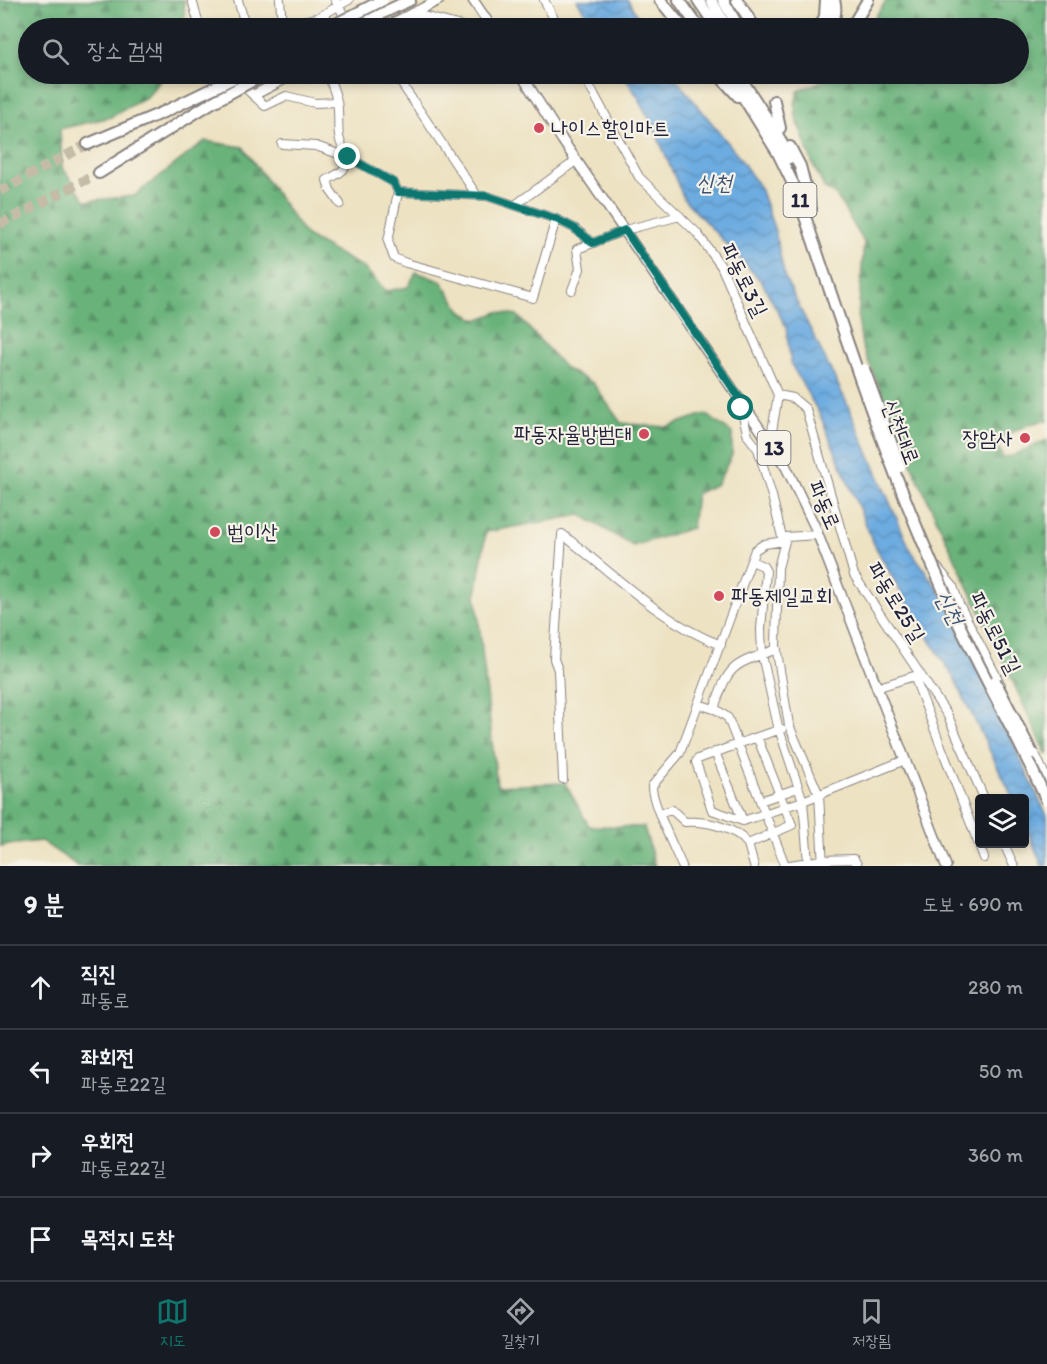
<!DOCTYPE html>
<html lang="ko">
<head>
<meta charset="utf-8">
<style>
  :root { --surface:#171b24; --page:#242831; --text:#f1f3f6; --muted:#9ea1a6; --line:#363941; --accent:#0f766e }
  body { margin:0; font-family:Itim,"Poor Story",sans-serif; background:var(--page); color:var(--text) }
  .controls { position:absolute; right:18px; bottom:18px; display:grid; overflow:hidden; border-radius:6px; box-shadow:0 3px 9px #0003 }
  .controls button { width:54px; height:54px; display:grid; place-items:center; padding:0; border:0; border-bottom:2px solid var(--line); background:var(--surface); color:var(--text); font:30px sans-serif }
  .stop { position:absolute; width:18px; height:18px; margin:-14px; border:4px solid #0f766e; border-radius:50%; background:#fff }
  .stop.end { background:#0f766e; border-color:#fff; box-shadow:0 2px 6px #0008 }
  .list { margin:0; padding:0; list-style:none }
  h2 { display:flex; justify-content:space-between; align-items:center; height:78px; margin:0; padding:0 24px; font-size:26px }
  h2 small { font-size:20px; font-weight:400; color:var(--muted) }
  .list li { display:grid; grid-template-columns:39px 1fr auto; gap:18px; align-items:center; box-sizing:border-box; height:84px; padding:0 24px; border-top:2px solid var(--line) }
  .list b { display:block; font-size:22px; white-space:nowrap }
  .list p { margin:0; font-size:20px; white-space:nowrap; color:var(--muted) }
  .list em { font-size:20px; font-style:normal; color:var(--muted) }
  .icon { flex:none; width:33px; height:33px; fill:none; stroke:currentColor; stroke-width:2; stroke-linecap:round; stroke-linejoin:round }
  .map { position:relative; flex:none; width:1047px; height:866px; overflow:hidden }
  .search { position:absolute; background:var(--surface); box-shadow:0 3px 9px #0003; left:18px; right:18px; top:18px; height:66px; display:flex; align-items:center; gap:15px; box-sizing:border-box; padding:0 21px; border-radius:33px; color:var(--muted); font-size:22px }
  .sheet { height:414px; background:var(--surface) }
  nav { display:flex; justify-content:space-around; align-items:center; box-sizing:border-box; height:84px; border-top:2px solid var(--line); background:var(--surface); font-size:16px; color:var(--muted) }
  nav a { display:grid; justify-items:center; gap:3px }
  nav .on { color:var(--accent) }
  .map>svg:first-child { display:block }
  .forest { fill:url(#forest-firs); stroke:#466a5a; stroke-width:1.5 }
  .water { fill:url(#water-waves); stroke:#48678e; stroke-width:1.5 }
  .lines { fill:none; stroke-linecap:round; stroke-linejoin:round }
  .highway-tunnel { stroke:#c4bca7; stroke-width:10; stroke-dasharray:10 5; stroke-linecap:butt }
  .minor-casing { stroke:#88827e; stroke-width:10 }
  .major-casing { stroke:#88827e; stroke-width:12 }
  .highway-casing { stroke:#88827e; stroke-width:14 }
  .minor { stroke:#fff; stroke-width:8 }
  .major { stroke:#fff; stroke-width:9 }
  .highway { stroke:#fff; stroke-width:10 }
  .highway-bridge-casing { stroke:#88827e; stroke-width:14; stroke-linecap:butt }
  .highway-bridge { stroke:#fff; stroke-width:10 }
  .route { stroke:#0f766e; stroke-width:8 }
  .poi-dot { fill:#d1495b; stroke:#f7f3e8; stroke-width:2 }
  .labels { text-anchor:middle; stroke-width:4.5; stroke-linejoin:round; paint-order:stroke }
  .shield { fill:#f7f3e8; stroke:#62616f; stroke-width:1.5 }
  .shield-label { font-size:20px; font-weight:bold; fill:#22223b }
  .poi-label { font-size:21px; fill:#22223b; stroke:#f7f3e8; text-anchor:start }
  .street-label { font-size:21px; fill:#22223b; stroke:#f7f3e8 }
  .water-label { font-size:22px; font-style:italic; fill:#3c5275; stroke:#f7f3e8 }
</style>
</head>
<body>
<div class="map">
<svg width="1047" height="866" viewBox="0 0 1047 866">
  <defs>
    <pattern id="forest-firs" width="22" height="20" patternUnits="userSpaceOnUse" patternTransform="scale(1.5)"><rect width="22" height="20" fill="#69b27a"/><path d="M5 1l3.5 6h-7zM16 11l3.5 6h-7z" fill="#569065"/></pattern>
    <pattern id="water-waves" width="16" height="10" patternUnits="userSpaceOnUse" patternTransform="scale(1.5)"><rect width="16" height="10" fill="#6dace0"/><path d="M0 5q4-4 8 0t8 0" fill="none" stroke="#598cb7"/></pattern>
  </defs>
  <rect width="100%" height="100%" fill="#f7f3e8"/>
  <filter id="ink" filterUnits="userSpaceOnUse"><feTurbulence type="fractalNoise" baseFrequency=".0167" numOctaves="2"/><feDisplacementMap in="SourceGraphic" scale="12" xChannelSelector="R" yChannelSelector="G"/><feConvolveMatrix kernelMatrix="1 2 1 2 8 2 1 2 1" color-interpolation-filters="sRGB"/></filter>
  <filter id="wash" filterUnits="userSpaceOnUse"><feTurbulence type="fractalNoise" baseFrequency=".008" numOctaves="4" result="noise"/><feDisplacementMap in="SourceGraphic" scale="24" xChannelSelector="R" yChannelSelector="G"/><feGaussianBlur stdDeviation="1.35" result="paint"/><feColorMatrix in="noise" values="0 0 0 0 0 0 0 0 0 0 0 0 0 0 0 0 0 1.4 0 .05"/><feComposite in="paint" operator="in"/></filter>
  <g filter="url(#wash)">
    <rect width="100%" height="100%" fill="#ede2c2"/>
    <path class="forest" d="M 0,0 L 184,0 L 185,28 L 28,28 L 28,74 L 166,74 L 148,96 L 111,117 L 60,129 L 62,167 L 86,201 L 134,196 L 205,141 L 243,147 L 306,236 L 364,268 L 386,291 L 408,287 L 416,272 L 441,281 L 462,312 L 477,320 L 498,312 L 517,315 L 566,369 L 593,383 L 621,423 L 666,427 L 705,414 L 732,433 L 732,455 L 717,484 L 696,494 L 692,528 L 633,546 L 581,515 L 486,532 L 476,595 L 497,786 L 565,783 L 589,826 L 644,827 L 655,866 L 78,866 L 41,841 L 0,846 Z
      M 887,0 L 1047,0 L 1047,421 C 1030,422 1013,431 999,440 L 998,447 L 1003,457 L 1012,456 L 1047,440 L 1047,755 L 916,475 L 862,346 L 858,318 L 864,242 L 836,195 L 825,189 L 813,165 L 796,117 L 795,104 L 798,91 L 838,74 L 1018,74 L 1018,28 L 867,28 Z"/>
    <path class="water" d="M 577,0 L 628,0 L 644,28 L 595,28 Z
      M 623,74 L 672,74 L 737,154 L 760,188 L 775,231 L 785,278 L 845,399 L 910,549 L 961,622 L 1018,754 L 1047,816 L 1047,866 L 1042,866 L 1025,824 L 1024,798 L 1013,798 L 954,678 L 903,596 L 874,544 L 820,415 L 791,364 L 786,327 L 762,282 L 684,199 L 656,133 L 638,97 Z"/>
  </g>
  <g filter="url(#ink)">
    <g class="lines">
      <path class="highway-tunnel" d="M 0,191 L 88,144
        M 0,224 L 99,173"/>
      <defs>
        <path id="minor" d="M 192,0 L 200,28
          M 238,0 L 246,28
          M 280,0 L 282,22 L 294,28
          M 335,0 L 342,12 L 345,28
          M 544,0 L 559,28
          M 412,13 L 469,28
          M 259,28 L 282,22 L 297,22 L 317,18 L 349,0
          M 230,74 L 265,106 L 286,96 L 315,103 L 337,102
          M 328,74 C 331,83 335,92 337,101 C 341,124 333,135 348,157 C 346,172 339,173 327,180 L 330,190 L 340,204
          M 395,74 L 476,194
          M 583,74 L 639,177 L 697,233 L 721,266 L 778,395 L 770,443
          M 282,144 L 316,146 L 350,158 L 394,183 L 398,192 L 487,196 L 556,219 L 574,228 L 593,243 L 625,230 L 680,216
          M 398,192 L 388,241 L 394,258 L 406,263 L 533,298 L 556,219
          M 515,205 L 577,160
          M 572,290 L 580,269 L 577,249 L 593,243
          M 778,395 L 793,398 L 806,409 L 854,575 L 948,716 L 984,798
          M 743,403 L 741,408 L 748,436 L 758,449 L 772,496 L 783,541
          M 818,535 L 786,537 L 778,568 L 776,646 L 789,725 L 819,795 L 823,866
          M 751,561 L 763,566 L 766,571 L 761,629 L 762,655 L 778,726 L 803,801 L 808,862
          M 937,567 L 953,586 L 959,604 L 1001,685
          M 876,688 L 914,676 L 984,858
          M 698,704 L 717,710 L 728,718 L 785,865
          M 714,709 C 729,663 733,665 777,649
          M 757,737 L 782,729
          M 1032,747 L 1047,780
          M 715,752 L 743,821
          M 563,779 L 558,670 L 554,659 L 562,534 C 611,572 662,623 721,645
          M 760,801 L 798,788
          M 660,813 L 672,810 L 685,822 C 705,821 734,826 748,844 L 792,825 C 780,796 769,766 757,737 L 698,759 L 696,762 L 712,810 L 743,821 L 803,801 L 905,760
          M 748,844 L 754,866
          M 1004,844 L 1014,866
          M 682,866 C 675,849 651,802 652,786 L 680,753 L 755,550 L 764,544 L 785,541
          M 783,866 L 822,860 L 854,859 L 858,866"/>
        <path id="major" d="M 473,0 L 492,28
          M 383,28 L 439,0
          M 521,74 L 563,141 L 786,467 L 815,527 L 946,866
          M 254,95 L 294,74"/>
        <path id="highway" d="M 660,0 L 683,28
          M 679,0 L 699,28
          M 698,0 L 717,28
          M 711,0 L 727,28
          M 723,0 L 739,28
          M 737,0 L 755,28
          M 351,28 L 410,0
          M 820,28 L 825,16 L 826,0
          M 830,28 C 835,19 837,10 834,0
          M 851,28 L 868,0
          M 718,74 L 738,96
          M 729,74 L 778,153 L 796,190 L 846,338
          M 738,74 L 777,134 L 789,158
          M 774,101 L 780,128
          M 88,144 L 166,111
          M 790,147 L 800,166 L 811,209
          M 99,173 L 166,131"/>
      </defs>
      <use href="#minor" class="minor-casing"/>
      <use href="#major" class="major-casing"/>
      <use href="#highway" class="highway-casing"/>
      <use href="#minor" class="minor"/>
      <use href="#major" class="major"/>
      <use href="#highway" class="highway"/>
      <defs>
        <path id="highway-bridge" d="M 328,28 L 383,0
          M 166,111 L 242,74
          M 166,131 L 211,103 L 265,74
          M 846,338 C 878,433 914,526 956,618 C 985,680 1019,739 1047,801
          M 864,369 L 900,467
          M 995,681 L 1032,753"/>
      </defs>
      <use href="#highway-bridge" class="highway-bridge-casing"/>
      <use href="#highway-bridge" class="highway-bridge"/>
    </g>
  </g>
  <g class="lines" filter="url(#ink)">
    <path class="route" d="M 348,157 L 394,183 L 398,192 L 487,196 L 556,219 L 574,228 L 593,243 L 625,230 L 743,403 L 741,408"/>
  </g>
  <g class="poi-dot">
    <circle cx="539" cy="128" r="6"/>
    <circle cx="644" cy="434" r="6"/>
    <circle cx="1025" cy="438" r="6"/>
    <circle cx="215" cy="532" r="6"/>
    <circle cx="719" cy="596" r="6"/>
  </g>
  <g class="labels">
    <g class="shield">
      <rect x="783.5" y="183" width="33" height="34" rx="4.5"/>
      <rect x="757.5" y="431" width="33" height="34" rx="4.5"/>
    </g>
    <g class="shield-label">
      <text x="800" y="207">11</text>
      <text x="774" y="455">13</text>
    </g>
    <g class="poi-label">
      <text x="551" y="135">나이스할인마트</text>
      <text x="632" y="441" text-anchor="end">파동자율방범대</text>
      <text x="1013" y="445" text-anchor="end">장암사</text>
      <text x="227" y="539">법이산</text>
      <text x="731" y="603">파동제일교회</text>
    </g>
    <g class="street-label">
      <text transform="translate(744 280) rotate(63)" y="7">파동로3길</text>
      <text transform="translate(901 432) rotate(69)" y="7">신천대로</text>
      <text transform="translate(824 505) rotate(66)" y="7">파동로</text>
      <text transform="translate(896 602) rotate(58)" y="7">파동로25길</text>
      <text transform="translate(995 633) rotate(63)" y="7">파동로51길</text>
    </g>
    <g class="water-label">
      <text x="714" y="190">신천</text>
      <text transform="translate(950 607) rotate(61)" y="8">신천</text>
    </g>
  </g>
</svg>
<div class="controls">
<button><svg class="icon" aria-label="layers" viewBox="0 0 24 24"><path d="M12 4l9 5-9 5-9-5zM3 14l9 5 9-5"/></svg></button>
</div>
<div class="stop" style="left:741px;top:408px"></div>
<div class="stop end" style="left:348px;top:157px"></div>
<div class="search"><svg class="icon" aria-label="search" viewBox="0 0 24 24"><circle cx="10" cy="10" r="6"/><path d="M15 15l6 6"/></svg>장소 검색</div>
</div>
<section class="sheet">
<h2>9 분<small>도보 · 690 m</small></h2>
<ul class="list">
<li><svg class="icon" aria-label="ahead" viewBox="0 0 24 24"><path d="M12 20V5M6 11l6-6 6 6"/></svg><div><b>직진</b><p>파동로</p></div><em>280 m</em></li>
<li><svg class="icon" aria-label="left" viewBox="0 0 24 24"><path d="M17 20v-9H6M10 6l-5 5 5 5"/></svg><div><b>좌회전</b><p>파동로22길</p></div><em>50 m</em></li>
<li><svg class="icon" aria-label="right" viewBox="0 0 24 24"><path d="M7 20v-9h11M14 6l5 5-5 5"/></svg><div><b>우회전</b><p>파동로22길</p></div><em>360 m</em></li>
<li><svg class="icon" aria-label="arrive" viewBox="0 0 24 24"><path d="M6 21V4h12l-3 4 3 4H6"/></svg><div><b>목적지 도착</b></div></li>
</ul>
</section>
<nav>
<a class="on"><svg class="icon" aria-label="map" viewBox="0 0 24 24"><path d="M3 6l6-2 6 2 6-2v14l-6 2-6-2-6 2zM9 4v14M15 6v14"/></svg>지도</a>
<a><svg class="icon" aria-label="directions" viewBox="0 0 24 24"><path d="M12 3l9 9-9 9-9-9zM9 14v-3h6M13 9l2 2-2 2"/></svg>길찾기</a>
<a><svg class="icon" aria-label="saved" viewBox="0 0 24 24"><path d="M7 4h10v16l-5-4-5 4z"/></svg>저장됨</a>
</nav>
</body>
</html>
